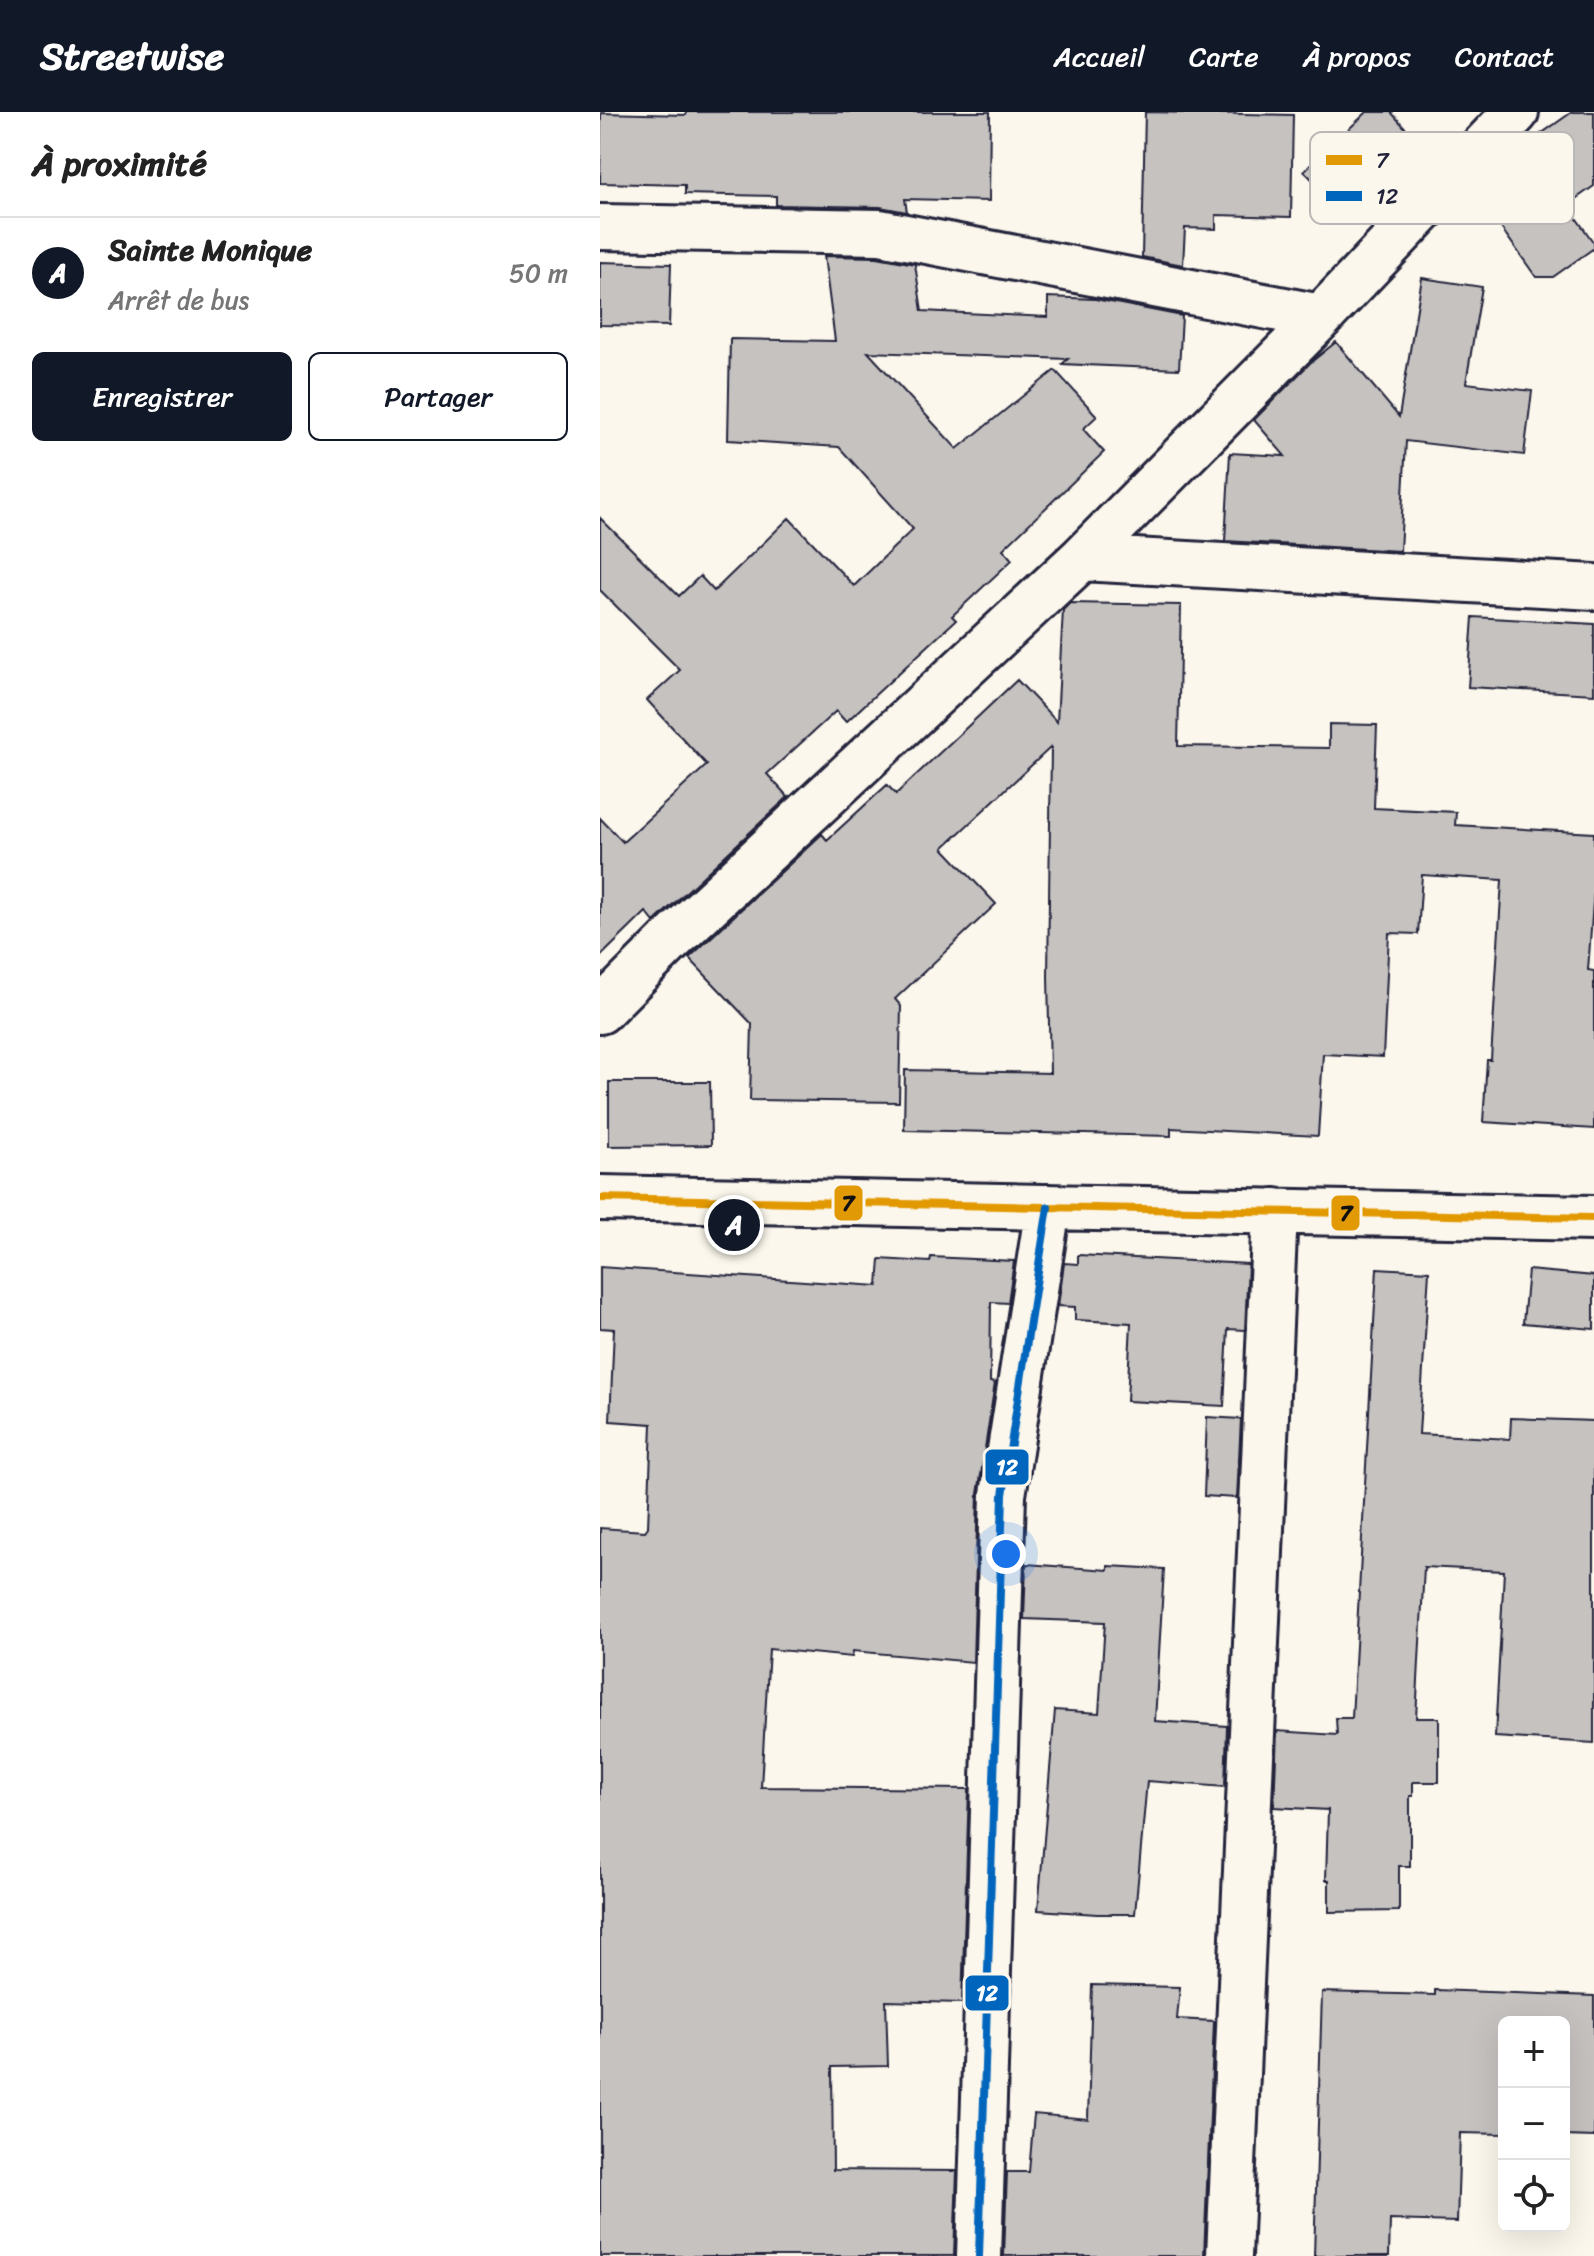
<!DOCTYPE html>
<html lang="fr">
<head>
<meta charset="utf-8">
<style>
  :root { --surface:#fff; --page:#f2f2f2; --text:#222; --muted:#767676; --line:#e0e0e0; --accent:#111827 }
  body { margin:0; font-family:Sriracha,sans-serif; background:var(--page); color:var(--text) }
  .controls { position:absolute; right:24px; bottom:24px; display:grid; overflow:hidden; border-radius:12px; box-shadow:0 8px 32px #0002 }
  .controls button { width:72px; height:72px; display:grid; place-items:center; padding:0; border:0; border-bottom:2px solid var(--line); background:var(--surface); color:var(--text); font:40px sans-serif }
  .you { position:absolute; left:406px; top:1442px; width:28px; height:28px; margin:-20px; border:6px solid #fff; border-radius:50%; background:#1a73e8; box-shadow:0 0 0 12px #1a73e833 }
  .badge { display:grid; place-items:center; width:52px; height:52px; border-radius:50%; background:var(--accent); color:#fff; font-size:26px; font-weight:700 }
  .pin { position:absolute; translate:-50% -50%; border:4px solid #fff; box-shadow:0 2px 8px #0006 }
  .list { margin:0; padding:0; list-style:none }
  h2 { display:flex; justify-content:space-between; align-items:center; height:104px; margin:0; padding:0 32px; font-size:34px }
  h2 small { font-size:26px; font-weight:400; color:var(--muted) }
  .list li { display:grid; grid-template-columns:52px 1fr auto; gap:24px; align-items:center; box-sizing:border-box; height:112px; padding:0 32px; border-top:2px solid var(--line) }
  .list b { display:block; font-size:30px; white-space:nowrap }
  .list p { margin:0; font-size:26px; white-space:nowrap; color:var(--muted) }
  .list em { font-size:26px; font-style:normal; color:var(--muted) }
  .actions { display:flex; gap:16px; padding:24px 32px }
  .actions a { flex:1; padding:18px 0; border:2px solid var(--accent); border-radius:12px; text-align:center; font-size:28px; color:var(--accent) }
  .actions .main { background:var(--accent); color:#fff }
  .icon { flex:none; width:44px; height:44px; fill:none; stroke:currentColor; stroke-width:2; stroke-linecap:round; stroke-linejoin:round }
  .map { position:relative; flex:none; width:994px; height:2144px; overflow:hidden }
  header { display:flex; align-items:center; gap:48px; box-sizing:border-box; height:112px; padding:0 40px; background:var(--accent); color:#fff }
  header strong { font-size:38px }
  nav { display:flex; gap:44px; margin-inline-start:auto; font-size:28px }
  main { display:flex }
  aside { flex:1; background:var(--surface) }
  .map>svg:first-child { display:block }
  .building { fill:#c6c2c0; stroke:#22223b; stroke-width:2 }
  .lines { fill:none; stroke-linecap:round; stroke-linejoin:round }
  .minor-casing { stroke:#22223b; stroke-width:50 }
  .minor { stroke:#fbf7ec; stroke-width:44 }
  .bus-1-casing { stroke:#fbf7ec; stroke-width:14 }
  .bus-2-casing { stroke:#fbf7ec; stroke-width:14 }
  .bus-1 { stroke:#e29906; stroke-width:8 }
  .bus-2 { stroke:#0065bd; stroke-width:8 }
  .key { fill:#fbf7ec; stroke:#bab7b7; stroke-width:2 }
  .key-label { font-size:22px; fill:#22223b }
  .line-badge { stroke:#fbf7ec; stroke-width:3 }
  .badge-label { font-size:22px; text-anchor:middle; font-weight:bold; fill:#fff }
  .pale-badge-label { font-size:22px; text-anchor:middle; font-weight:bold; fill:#111 }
</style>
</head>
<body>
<header>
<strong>Streetwise</strong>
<nav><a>Accueil</a><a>Carte</a><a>À propos</a><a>Contact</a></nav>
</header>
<main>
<aside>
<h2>À proximité<small></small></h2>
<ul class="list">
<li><span class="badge">A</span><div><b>Sainte Monique</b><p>Arrêt de bus</p></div><em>50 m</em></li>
</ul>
<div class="actions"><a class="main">Enregistrer</a><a>Partager</a></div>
</aside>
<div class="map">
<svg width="994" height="2144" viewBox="0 0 994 2144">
  <rect width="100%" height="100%" fill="#fbf7ec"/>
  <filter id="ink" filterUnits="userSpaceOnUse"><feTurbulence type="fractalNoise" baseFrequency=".0125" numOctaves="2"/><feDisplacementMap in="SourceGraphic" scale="16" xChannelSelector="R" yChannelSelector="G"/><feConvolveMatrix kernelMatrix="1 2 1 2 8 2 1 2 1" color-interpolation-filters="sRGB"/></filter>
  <g filter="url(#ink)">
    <path class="building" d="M 86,0 L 390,0 L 389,89 L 305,87 L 307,100 L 280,95 L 176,93 L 176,84 L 85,82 L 85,73 L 0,71 L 1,1 L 86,3 Z
      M 545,0 L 693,3 L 691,105 L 616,103 L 616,117 L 585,116 L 583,153 L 542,145 Z
      M 767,0 L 791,0 L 818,30 L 743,99 L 704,59 Z
      M 972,0 L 994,0 L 994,74 L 967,93 L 994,131 L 994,136 L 953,165 L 936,165 L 875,79 L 907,46 Z
      M 224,144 L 277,145 L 315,152 L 322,199 L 448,205 L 448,185 L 495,187 L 582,204 L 579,257 L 462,252 L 468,247 L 268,240 L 357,337 L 455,258 L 497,304 L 483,317 L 504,340 L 403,437 L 412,448 L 352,504 L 356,508 L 246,610 L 236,599 L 167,662 L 188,685 L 54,810 L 46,800 L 0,845 L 0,706 L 23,730 L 107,653 L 47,588 L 80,558 L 0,478 L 0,406 L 79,484 L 100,464 L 114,479 L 189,406 L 254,474 L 313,417 L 239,335 L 128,328 L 130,227 L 235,229 Z
      M 0,150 L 71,152 L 69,214 L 0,213 Z
      M 822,166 L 882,175 L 866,271 L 932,279 L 924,343 L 806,329 L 800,439 L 625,429 L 630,341 L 685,344 L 654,308 L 710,251 L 736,230 L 799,305 Z
      M 470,491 L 581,493 L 578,634 L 729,636 L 729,612 L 777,613 L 774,696 L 856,700 L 855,713 L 994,721 L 994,777 L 988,858 L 994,859 L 994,1017 L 883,1010 L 887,948 L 891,948 L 902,768 L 822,763 L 818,822 L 789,821 L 783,945 L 723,942 L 718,1024 L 571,1016 L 571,1024 L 304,1018 L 305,958 L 450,961 L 448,864 L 451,635 L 343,736 L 396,792 L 295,887 L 301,894 L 299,990 L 150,988 L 152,912 L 89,846 L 222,722 L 227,728 L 287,673 L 296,682 L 417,568 L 457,610 L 463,498 Z
      M 873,505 L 994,512 L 994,582 L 868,575 Z
      M 9,970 L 110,970 L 111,1033 L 9,1034 Z
      M 478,1143 L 648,1152 L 645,1218 L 628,1217 L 624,1294 L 527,1289 L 531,1211 L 475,1208 L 475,1195 L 458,1194 L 464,1151 L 478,1152 Z
      M 331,1145 L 414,1149 L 408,1191 L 391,1190 L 390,1270 L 395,1271 L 378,1382 L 373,1550 L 253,1539 L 252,1545 L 169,1537 L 161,1675 L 369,1677 L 362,1891 L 286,1889 L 288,1954 L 232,1955 L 233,2058 L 357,2059 L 354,2144 L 0,2144 L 0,1416 L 45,1419 L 48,1415 L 52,1312 L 10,1309 L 14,1217 L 0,1216 L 0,1155 L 278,1174 L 280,1147 L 330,1150 Z
      M 777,1156 L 829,1159 L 819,1322 L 910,1327 L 911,1306 L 994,1309 L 994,1631 L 895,1625 L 904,1459 L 824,1455 L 816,1606 L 839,1606 L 839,1670 L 813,1670 L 813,1684 L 810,1684 L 810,1754 L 799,1754 L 799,1799 L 729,1800 L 729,1768 L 726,1768 L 728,1698 L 674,1695 L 677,1619 L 737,1623 L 736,1606 L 752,1606 Z
      M 928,1158 L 994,1164 L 994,1217 L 923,1211 Z
      M 607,1305 L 641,1307 L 637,1386 L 604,1384 Z
      M 426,1452 L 508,1458 L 508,1454 L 564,1457 L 555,1609 L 627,1614 L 625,1675 L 547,1669 L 535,1802 L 497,1802 L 438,1798 L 455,1598 L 499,1601 L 505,1510 L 424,1507 Z
      M 492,1873 L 580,1875 L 577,1907 L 614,1909 L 604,2144 L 404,2144 L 407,2060 L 429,2060 L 434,2002 L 488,2007 Z
      M 835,1878 L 994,1884 L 994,2025 L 964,2024 L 964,1910 L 904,1910 L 904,2022 L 860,2021 L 857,2110 L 790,2108 L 789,2144 L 714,2144 L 722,1880 L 835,1883 Z"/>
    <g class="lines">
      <defs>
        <path id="minor" d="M 0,115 L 280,120 L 721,205
          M 482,446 L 994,475
          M 0,899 L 70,829 L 482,446 L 721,205 L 916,0
          M 0,1086 L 994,1106
          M 379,2144 L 403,1383 L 448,1095
          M 629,2144 L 675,1099"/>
      </defs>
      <use href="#minor" class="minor-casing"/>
      <use href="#minor" class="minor"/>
      <defs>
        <path id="bus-1" d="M 0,1086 L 994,1106"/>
        <path id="bus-2" d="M 379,2144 L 403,1383 L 448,1095"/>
      </defs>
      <use href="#bus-1" class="bus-1-casing"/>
      <use href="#bus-2" class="bus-2-casing"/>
      <use href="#bus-1" class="bus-1"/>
      <use href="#bus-2" class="bus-2"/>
    </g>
  </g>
  <rect x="710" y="20" width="264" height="92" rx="12" class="key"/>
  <rect x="726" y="43" width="36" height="10" fill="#e29906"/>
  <rect x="726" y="79" width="36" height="10" fill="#0065bd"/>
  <g class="key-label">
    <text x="776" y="56">7</text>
    <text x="776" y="92">12</text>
  </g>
  <g class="line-badge">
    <rect x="233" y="1072" width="31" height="38" rx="8" fill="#e29906"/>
    <rect x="730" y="1082" width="31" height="38" rx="8" fill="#e29906"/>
    <rect x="384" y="1336" width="46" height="38" rx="8" fill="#0065bd"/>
    <rect x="364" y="1862" width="46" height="38" rx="8" fill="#0065bd"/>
  </g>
  <g class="badge-label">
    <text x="407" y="1363">12</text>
    <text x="387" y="1889">12</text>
  </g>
  <g class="pale-badge-label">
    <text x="248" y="1099">7</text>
    <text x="746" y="1109">7</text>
  </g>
</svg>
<div class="controls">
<button>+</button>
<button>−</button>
<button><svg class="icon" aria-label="locate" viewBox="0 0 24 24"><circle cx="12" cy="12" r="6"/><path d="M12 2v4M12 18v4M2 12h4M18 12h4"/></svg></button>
</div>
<div class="you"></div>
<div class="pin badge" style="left:134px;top:1113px">A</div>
</div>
</main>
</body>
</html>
